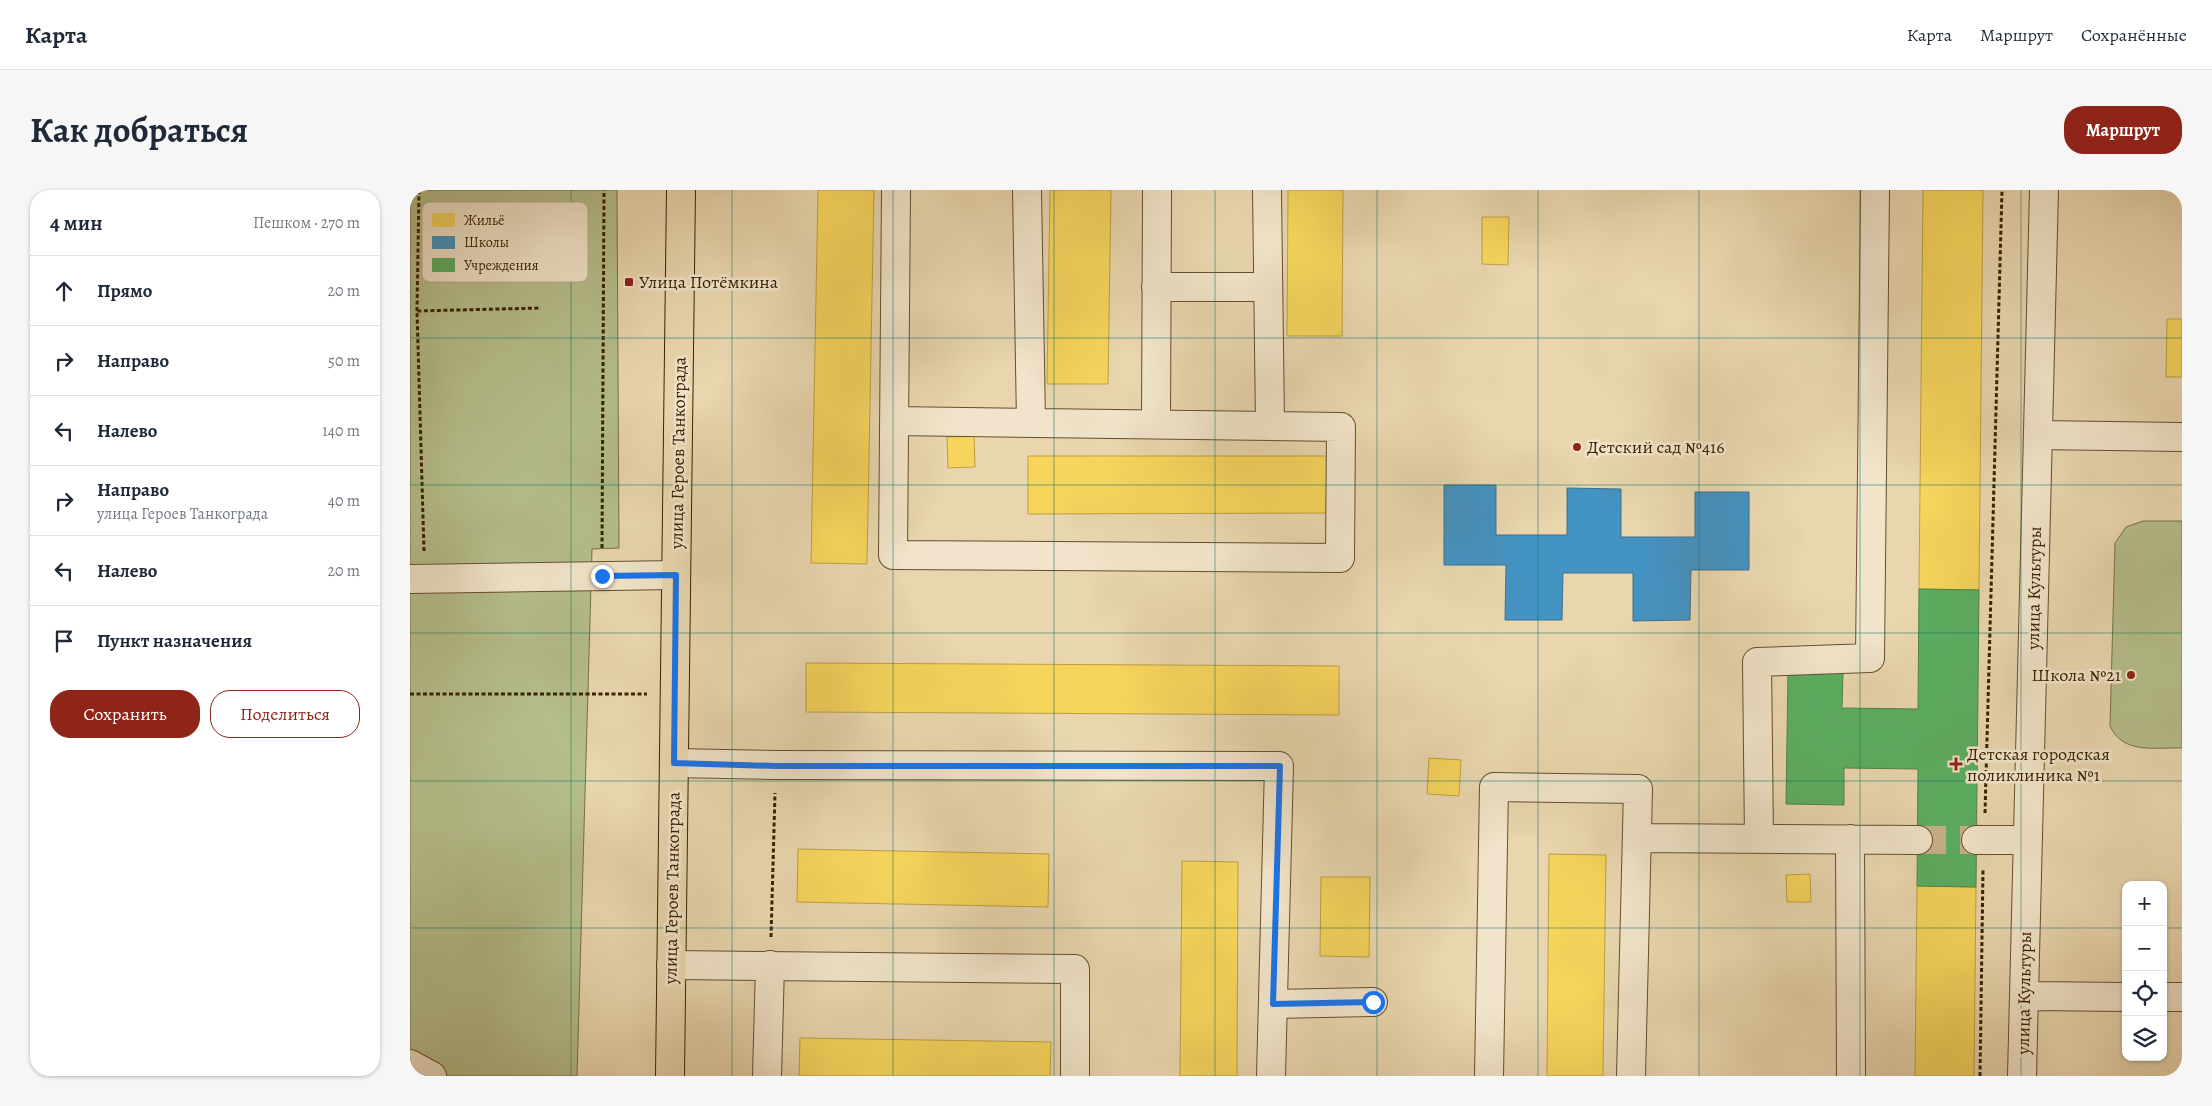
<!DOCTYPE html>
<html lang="ru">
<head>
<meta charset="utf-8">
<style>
  :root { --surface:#fff; --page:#f6f6f7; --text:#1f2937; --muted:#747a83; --line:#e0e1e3; --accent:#8f2418 }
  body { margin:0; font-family:Alegreya,serif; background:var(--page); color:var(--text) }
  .controls { position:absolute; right:15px; bottom:15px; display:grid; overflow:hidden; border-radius:10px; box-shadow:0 1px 4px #0004 }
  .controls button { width:45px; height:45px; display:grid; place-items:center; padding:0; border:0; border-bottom:1px solid var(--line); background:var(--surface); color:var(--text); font:25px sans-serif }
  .stop { position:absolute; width:15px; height:15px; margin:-11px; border:4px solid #1a73e8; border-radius:50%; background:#fff }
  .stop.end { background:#1a73e8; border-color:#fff; box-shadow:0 1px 5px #0008 }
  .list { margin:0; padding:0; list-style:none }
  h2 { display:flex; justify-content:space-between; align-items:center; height:65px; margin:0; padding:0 20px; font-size:21px }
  h2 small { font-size:16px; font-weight:400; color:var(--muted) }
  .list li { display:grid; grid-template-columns:32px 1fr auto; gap:15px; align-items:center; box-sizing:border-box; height:70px; padding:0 20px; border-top:1px solid var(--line) }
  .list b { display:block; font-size:19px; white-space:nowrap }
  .list p { margin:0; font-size:16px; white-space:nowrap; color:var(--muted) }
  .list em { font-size:16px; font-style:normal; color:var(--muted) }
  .actions { display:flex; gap:10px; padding:15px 20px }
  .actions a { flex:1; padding:11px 0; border:1px solid var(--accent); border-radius:20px; text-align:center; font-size:18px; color:var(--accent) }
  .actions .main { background:var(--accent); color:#fff }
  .icon { flex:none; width:28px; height:28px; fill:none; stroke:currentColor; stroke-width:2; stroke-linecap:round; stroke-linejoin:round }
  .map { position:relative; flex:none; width:1772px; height:886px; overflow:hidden; border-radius:20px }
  header { display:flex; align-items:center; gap:30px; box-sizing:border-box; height:70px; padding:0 25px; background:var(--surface); border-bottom:1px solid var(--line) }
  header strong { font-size:24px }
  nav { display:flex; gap:28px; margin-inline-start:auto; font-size:18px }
  .intro { display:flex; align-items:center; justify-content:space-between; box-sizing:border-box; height:120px; padding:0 30px }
  h1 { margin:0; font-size:35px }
  .button { padding:12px 22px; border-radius:20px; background:var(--accent); color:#fff; font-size:18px; font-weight:700 }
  main { display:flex; gap:30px; padding:0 30px }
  aside { flex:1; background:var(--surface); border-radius:20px; box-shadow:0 1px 4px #0004 }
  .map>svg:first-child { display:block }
  .green { fill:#b5be8b; stroke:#777048 }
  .homes { fill:#f6d55c; stroke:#bd9f42 }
  .schools { fill:#4393c3; stroke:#40718a }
  .public { fill:#5aae61; stroke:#508445 }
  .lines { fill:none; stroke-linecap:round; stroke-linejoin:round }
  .minor-tunnel { stroke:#c6b28c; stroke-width:28; stroke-dasharray:28 14; stroke-linecap:butt }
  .minor-casing { stroke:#654e2e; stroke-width:30 }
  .major-casing { stroke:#392104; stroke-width:30 }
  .path { stroke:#392104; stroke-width:3; stroke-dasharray:4 2.5; stroke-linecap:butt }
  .minor { stroke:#f1e4ca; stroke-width:28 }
  .major { stroke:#e9d6ae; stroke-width:28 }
  .route { stroke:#1a73e8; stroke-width:6 }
  .grid { fill:none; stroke:#0f766e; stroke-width:1; stroke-opacity:0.55 }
  .poi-dot { fill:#8f2418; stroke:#f1e4ca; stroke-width:2 }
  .labels { text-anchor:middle; stroke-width:5; stroke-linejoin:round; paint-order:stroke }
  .poi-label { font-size:18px; fill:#392104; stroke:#f1e4ca; text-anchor:start }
  .street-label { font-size:18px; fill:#392104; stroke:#f1e4ca }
  .key { fill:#f1e4ca; stroke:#baaa8f; stroke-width:1 }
  .key-label { font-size:14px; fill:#392104 }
</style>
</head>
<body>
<header>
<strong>Карта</strong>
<nav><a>Карта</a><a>Маршрут</a><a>Сохранённые</a></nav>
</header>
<div class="intro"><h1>Как добраться</h1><a class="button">Маршрут</a></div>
<main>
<aside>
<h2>4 мин<small>Пешком · 270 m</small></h2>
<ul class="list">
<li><svg class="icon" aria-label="ahead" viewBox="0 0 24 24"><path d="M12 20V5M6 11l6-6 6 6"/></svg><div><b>Прямо</b></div><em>20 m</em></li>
<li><svg class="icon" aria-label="right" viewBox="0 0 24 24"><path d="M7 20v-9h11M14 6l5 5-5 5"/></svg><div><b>Направо</b></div><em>50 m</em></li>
<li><svg class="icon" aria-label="left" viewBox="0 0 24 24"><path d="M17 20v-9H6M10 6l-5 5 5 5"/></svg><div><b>Налево</b></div><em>140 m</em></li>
<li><svg class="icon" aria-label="right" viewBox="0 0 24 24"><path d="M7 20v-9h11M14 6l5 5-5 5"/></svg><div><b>Направо</b><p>улица Героев Танкограда</p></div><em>40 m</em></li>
<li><svg class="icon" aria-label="left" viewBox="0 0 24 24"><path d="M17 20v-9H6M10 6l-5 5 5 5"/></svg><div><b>Налево</b></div><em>20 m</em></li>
<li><svg class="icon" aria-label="arrive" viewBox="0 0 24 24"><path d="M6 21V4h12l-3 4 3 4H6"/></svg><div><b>Пункт назначения</b></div></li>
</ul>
<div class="actions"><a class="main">Сохранить</a><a>Поделиться</a></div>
</aside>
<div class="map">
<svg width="1772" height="886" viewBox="0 0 1772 886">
  <rect width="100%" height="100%" fill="#e9d6ae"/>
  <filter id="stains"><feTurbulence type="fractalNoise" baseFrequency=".004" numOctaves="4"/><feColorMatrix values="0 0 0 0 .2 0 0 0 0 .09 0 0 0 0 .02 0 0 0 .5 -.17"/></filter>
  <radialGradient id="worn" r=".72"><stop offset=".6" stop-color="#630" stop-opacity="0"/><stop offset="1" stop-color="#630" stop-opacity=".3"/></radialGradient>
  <path class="green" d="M 0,0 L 207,0 L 209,358 L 182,359 L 167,886 L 0,886 Z
    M 1733,331 L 1772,331 L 1772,558 C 1746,557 1713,565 1700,536 L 1705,353 L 1716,337 Z"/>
  <path class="homes" d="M 408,0 L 464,0 L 457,374 L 401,373 Z
    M 640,0 L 701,0 L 698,194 L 637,194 Z
    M 878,0 L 933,0 L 932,146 L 877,146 Z
    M 1513,0 L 1573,0 L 1569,400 L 1509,399 Z
    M 1072,27 L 1099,27 L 1098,75 L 1072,74 Z
    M 1757,129 L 1772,129 L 1772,187 L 1756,187 Z
    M 564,246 L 565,277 L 538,278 L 537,247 Z
    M 618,266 L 926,266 L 926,323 L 618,324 Z
    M 396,473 L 929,476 L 929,525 L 396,522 Z
    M 1019,568 L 1051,570 L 1049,606 L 1017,604 Z
    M 388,659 L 639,664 L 638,717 L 387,712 Z
    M 1139,664 L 1196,665 L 1193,886 L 1137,886 Z
    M 772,671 L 828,672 L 827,886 L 770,886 Z
    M 1400,684 L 1401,712 L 1377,712 L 1376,685 Z
    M 911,687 L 960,687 L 959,767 L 910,766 Z
    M 1507,696 L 1566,697 L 1564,886 L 1505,886 Z
    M 390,848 L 641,852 L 640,886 L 389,886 Z"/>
  <path class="schools" d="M 1034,295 L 1086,295 L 1086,345 L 1157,345 L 1157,298 L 1211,299 L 1211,347 L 1285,347 L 1285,302 L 1339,302 L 1339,380 L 1281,380 L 1280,430 L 1223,431 L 1223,383 L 1153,383 L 1152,430 L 1095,430 L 1096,375 L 1034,375 Z"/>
  <path class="public" d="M 1509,399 L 1569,400 L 1566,697 L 1507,696 L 1508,579 L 1434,578 L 1434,615 L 1376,614 L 1378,482 L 1433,483 L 1432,518 L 1508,519 Z"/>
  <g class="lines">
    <path class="minor-tunnel" d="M 1508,650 L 1566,650"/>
    <defs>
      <path id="minor" d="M 617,0 L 621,232
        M 857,0 L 860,235
        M 746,97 L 857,97
        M 484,231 L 931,237 L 930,368 L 483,365 L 486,0
        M 746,234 L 747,0
        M 1628,245 L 1772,247
        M 0,389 L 266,385
        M 264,573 L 366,575 L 869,576 L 861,886
        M 1228,648 L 1508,650
        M 1349,649 L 1347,472 L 1460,468 L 1465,0
        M 1440,649 L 1441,886
        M 1566,650 L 1618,650
        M 261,775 L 665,779 L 665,886
        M 1614,806 L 1716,807
        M 1753,807 L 1772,807
        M 863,814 L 963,812
        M 0,874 L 22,886
        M 357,886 L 360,775
        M 1079,886 L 1084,597 L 1228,599 L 1221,886
        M 1612,886 L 1634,0"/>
      <path id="major" d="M 260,886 L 271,0"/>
    </defs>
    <use href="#minor" class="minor-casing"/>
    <use href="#major" class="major-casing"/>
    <path class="path" d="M 7,121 L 9,0
      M 192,358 L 194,0
      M 14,361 L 7,121 L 131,118
      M 0,504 L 237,504
      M 1575,623 L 1592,0
      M 361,747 L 365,603
      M 1570,886 L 1573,679"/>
    <use href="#minor" class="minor"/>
    <use href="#major" class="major"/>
  </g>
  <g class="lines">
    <path class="route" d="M 192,386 L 266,385 L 264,573 L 366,576 L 870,576 L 863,814 L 963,812"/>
  </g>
  <path class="grid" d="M 161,0 L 161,886M 322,0 L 322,886M 483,0 L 483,886M 644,0 L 644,886M 805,0 L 805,886M 967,0 L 967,886M 1128,0 L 1128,886M 1289,0 L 1289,886M 1450,0 L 1450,886M 1611,0 L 1611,886M 0,148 L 1772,148M 0,295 L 1772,295M 0,443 L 1772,443M 0,591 L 1772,591M 0,738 L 1716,738M 1753,738 L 1772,738"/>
  <g class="poi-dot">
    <rect x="214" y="87" width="10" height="10" rx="2.5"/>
    <circle cx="1167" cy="257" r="5"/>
    <circle cx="1721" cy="485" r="5"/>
    <path d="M1543.5 566.5h5v5h5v5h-5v5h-5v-5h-5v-5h5z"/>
  </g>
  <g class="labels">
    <g class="poi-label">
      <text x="229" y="98">Улица Потёмкина</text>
      <text x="1177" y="263">Детский сад №416</text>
      <text x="1711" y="491" text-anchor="end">Школа №21</text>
      <text x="1557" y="570">Детская городская<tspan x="1557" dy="21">поликлиника №1</tspan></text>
    </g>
    <g class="street-label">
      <text transform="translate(268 263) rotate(-89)" y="6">улица Героев Танкограда</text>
      <text transform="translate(1624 398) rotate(-89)" y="6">улица Культуры</text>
      <text transform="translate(262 698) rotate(-89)" y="6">улица Героев Танкограда</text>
      <text transform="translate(1614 803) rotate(-89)" y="6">улица Культуры</text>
    </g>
  </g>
  <rect x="12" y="12" width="166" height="80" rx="8" class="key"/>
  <rect x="22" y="23" width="23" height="14" fill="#f6d55c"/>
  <rect x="22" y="46" width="23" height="13" fill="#4393c3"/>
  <rect x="22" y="68" width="23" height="14" fill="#5aae61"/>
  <g class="key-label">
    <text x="54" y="35">Жильё</text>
    <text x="54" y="57">Школы</text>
    <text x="54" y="80">Учреждения</text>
  </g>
  <rect width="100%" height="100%" filter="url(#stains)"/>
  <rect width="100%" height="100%" fill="url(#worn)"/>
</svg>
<div class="controls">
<button>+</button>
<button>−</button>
<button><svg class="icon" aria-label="locate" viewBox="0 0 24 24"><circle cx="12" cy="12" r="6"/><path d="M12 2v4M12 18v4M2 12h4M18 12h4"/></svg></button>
<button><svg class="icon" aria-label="layers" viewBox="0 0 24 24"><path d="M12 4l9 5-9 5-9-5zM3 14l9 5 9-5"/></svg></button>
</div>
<div class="stop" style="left:963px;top:812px"></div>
<div class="stop end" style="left:192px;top:386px"></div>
</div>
</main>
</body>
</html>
